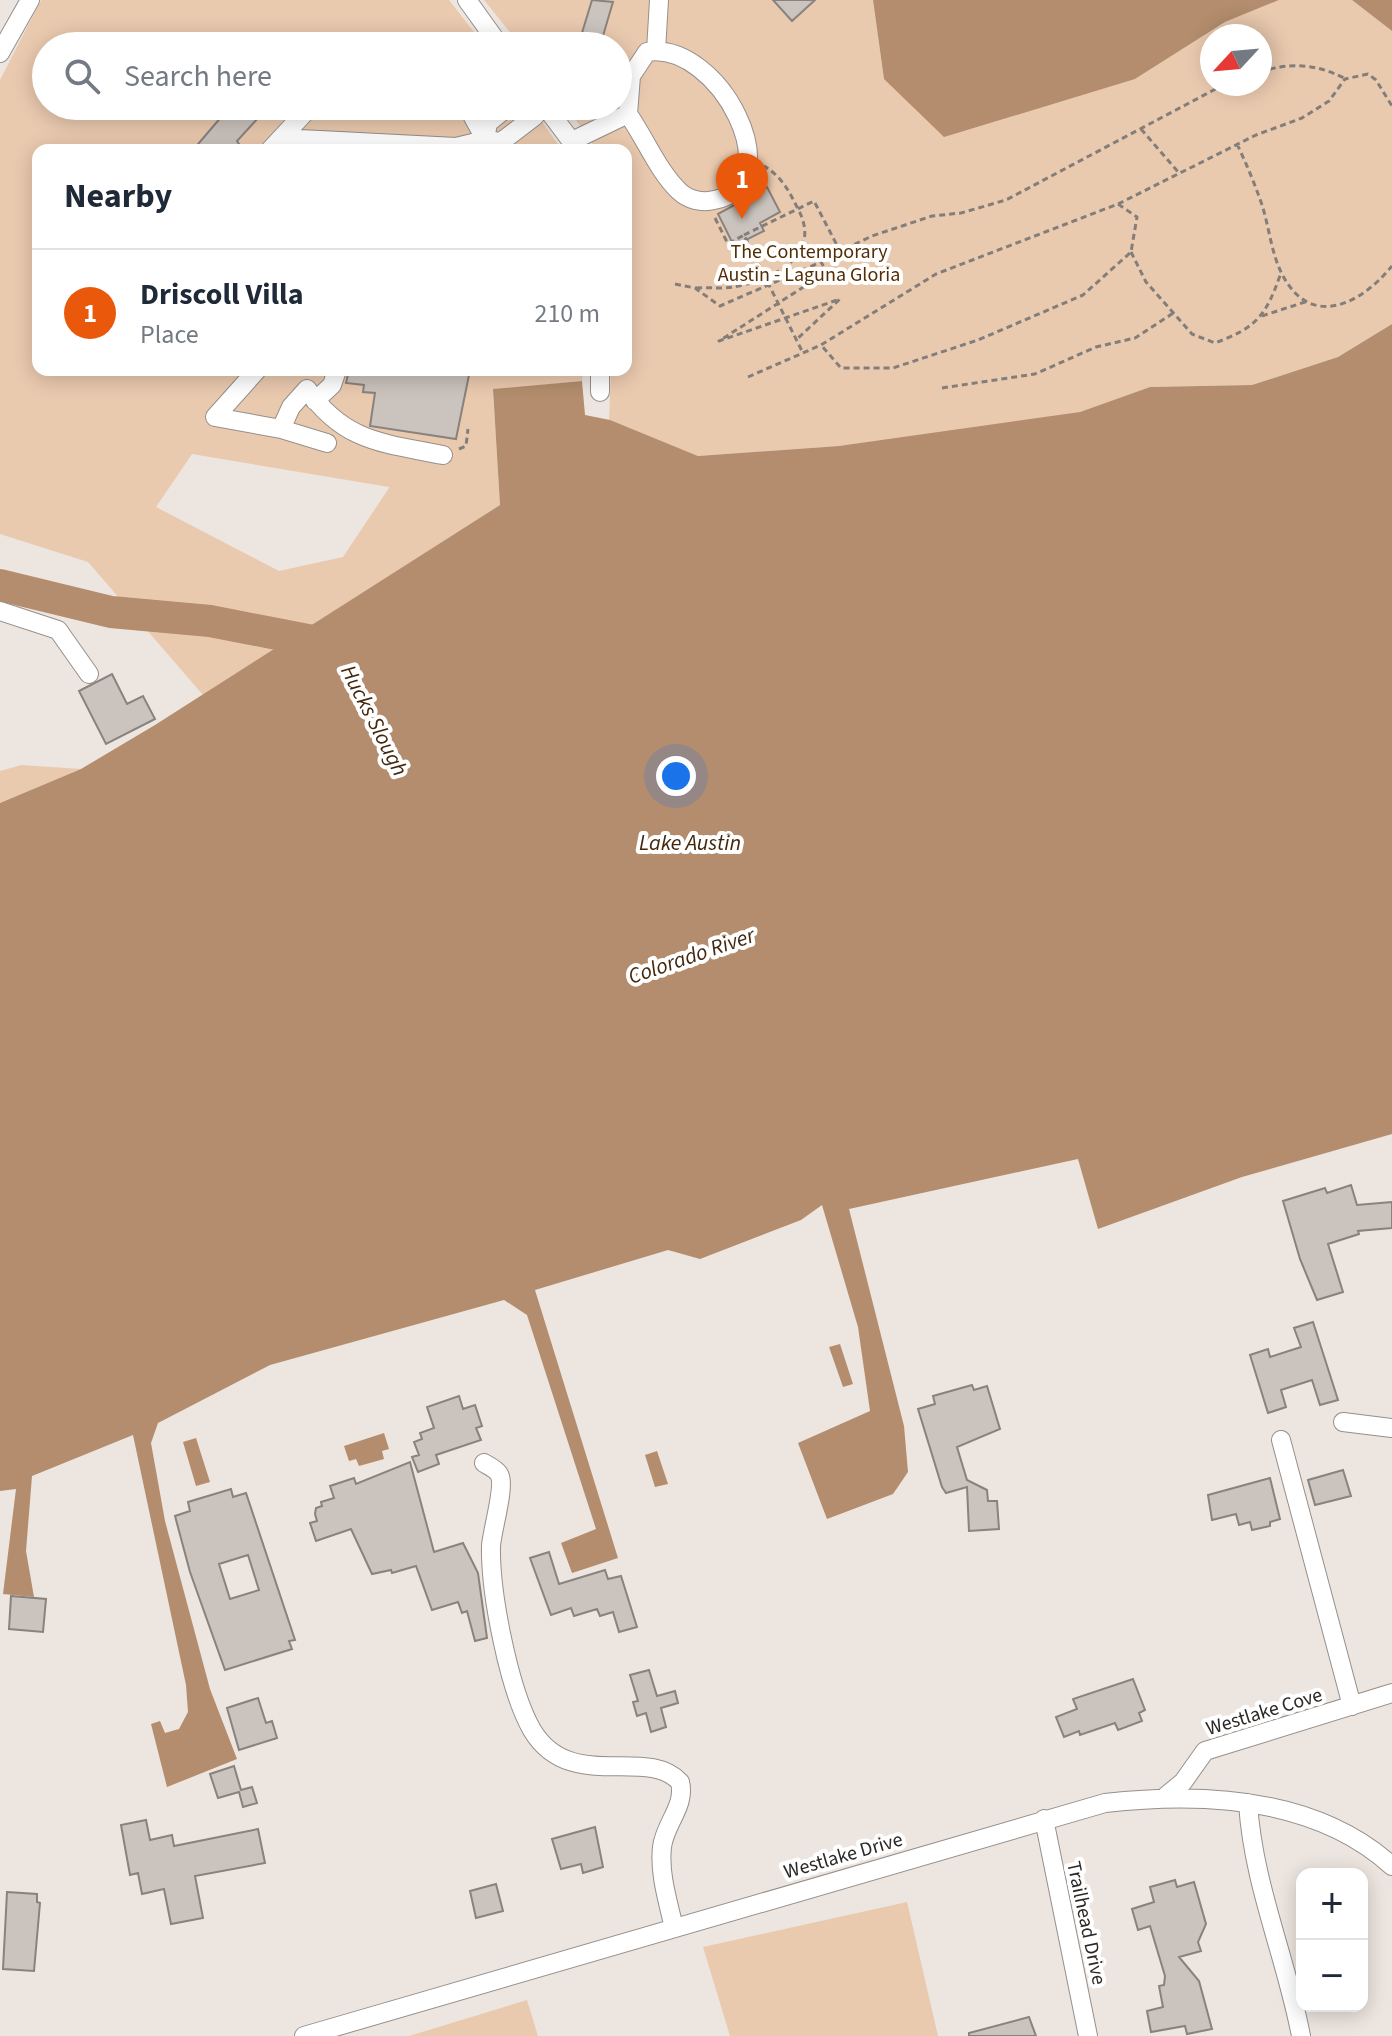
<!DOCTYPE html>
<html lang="en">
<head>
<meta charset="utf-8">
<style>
  :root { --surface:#fff; --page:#f6f6f7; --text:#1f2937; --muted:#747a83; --line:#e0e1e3; --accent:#ea580c }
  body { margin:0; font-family:"Source Sans 3",sans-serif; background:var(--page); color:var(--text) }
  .controls { position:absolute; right:24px; bottom:24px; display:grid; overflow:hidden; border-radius:16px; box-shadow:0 4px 20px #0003 }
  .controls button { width:72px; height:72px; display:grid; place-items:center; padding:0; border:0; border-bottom:2px solid var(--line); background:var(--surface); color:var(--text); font:40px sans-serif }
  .compass { position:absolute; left:1200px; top:24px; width:72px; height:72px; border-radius:50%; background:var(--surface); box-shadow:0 4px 20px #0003; rotate:244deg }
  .you { position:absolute; left:676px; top:776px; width:28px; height:28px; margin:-20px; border:6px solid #fff; border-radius:50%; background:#1a73e8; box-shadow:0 0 0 12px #1a73e833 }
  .badge { display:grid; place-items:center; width:52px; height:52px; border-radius:50%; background:var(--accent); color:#fff; font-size:26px; font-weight:700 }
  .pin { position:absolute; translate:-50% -66px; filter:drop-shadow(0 2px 4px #0008) }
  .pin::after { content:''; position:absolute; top:42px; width:28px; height:24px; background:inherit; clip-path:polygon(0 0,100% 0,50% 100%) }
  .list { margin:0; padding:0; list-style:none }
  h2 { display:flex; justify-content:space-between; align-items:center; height:104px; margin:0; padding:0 32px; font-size:34px }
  h2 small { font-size:26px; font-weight:400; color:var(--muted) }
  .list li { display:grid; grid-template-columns:52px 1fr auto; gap:24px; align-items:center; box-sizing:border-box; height:128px; padding:0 32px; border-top:2px solid var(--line) }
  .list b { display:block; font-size:30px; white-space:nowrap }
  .list p { margin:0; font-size:26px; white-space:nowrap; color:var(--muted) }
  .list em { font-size:26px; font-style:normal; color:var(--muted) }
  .icon { flex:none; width:44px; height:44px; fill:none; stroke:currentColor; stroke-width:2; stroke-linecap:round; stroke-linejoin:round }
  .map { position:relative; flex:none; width:1392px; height:2036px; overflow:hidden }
  .search { position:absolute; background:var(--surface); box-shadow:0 4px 20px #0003; left:32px; top:32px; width:600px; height:88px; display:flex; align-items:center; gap:20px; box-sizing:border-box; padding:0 28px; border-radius:44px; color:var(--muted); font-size:30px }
  .panel { position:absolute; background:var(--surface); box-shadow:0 4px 20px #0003; left:32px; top:144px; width:600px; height:232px; border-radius:16px }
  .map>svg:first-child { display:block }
  .green { fill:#eacaaf; fill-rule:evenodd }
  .water { fill:#b38d6d }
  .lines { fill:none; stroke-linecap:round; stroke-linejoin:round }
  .river { stroke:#b38d6d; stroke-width:32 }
  .building { fill:#cbc3bd; stroke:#89827d; stroke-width:2; fill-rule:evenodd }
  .minor-casing { stroke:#968f8a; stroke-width:20 }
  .path { stroke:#837e7a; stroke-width:3; stroke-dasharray:6 4; stroke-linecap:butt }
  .minor { stroke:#fff; stroke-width:18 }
  .labels { text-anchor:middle; stroke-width:8; stroke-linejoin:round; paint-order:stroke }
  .park-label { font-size:20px; fill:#532d04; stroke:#fff }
  .street-label { font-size:20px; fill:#2b2826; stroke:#fff }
  .water-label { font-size:22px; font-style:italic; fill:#42270d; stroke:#fff }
</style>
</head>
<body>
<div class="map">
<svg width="1392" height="2036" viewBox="0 0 1392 2036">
  <rect width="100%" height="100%" fill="#ede5df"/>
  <path class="green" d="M 41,0 L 449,0 L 485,46 L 46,46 L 46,106 L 531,106 L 562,150 L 38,150 L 38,370 L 583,370 L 582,381 L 493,390 L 500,505 L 203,695 L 88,562 L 0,534 L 0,80 ZM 192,454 L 389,487 L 389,488 L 343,557 L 279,571 L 156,507 Z
    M 484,0 L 873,0 L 884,79 L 1135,79 L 1225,22 L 1279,0 L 1352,0 L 1392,31 L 1392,324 L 1338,357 L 1252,385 L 1150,387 L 1080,412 L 941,434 L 839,446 L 698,456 L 609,420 L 611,370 L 626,370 L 626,150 L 597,150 L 566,106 L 618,106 L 618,46 L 521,46 ZM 1212,36 L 1260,36 L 1260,84 L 1212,84 Z
    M 21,765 L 81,769 L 0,803 L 0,771 Z
    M 907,1902 L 938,2036 L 730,2036 L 703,1947 Z
    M 527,2000 L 538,2036 L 409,2036 Z"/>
  <path class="water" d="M 873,0 L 1279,0 L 1225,22 L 1135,79 L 944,137 L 884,79 Z
    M 1352,0 L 1392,0 L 1392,31 Z
    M 1392,324 L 1392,1134 L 1242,1177 L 1098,1229 L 1078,1159 L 849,1209 L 904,1426 L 908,1472 L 893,1494 L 827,1519 L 798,1443 L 870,1411 L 858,1327 L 822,1205 L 801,1220 L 700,1259 L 668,1250 L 535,1290 L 618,1558 L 572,1573 L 561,1543 L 596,1529 L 527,1315 L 504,1300 L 270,1365 L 158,1423 L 151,1443 L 165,1521 L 210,1689 L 237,1759 L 167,1787 L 151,1724 L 160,1721 L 165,1733 L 179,1729 L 188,1712 L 186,1685 L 133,1435 L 32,1476 L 26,1551 L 34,1597 L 3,1594 L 16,1489 L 0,1491 L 0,803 L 81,769 L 155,725 L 500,505 L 493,389 L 582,381 L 585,415 L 610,420 L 698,456 L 839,446 L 1080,412 L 1150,387 L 1252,385 L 1338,357 Z
    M 840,1344 L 853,1384 L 843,1387 L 829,1347 Z
    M 384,1433 L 389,1449 L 382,1451 L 384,1459 L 359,1466 L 356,1459 L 349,1461 L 344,1446 Z
    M 196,1438 L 210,1482 L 196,1486 L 183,1442 Z
    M 657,1451 L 668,1484 L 655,1487 L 645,1455 Z"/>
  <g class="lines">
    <path class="river" d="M 0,585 L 111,612 L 210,621 L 323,643 L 333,650"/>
  </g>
  <path class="building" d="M 592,0 L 613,2 L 600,46 L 578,46 Z
    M 773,0 L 815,0 L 792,21 Z
    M 211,106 L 247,106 L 259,117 L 237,141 L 243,150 L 193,150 L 222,116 Z
    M 767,187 L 780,212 L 760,223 L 764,231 L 734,246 L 718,214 Z
    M 349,370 L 470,370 L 456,439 L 370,426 L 375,393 L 363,392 L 364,385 L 346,383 Z
    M 112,674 L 127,704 L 143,696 L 155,719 L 106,744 L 79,691 Z
    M 1351,1185 L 1357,1205 L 1392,1202 L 1392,1228 L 1358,1231 L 1359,1234 L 1328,1244 L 1343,1292 L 1317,1300 L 1300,1259 L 1283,1201 L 1325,1188 L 1327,1193 Z
    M 1313,1322 L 1338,1400 L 1320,1405 L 1312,1380 L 1281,1390 L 1286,1407 L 1268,1413 L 1250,1355 L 1268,1349 L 1270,1357 L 1301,1347 L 1294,1328 Z
    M 972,1385 L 974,1390 L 987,1386 L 1000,1429 L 957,1447 L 967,1480 L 987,1490 L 988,1501 L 997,1501 L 999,1529 L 969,1531 L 967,1487 L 946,1493 L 942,1487 L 918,1409 L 935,1404 L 933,1396 Z
    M 459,1396 L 463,1409 L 475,1405 L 482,1426 L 476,1428 L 481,1440 L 436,1455 L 439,1464 L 418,1472 L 412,1457 L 419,1455 L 414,1442 L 422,1439 L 420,1433 L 434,1428 L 427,1407 Z
    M 410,1462 L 434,1552 L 463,1543 L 478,1573 L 487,1638 L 475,1641 L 467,1611 L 462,1613 L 458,1602 L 432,1610 L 416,1566 L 392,1573 L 391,1570 L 372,1574 L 351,1529 L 316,1541 L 310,1523 L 317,1521 L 315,1514 L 316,1508 L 322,1506 L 321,1502 L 334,1498 L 330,1486 L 354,1478 L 356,1484 Z
    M 1343,1470 L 1351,1496 L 1315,1505 L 1308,1480 Z
    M 1270,1478 L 1280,1519 L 1270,1522 L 1270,1526 L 1252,1530 L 1250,1522 L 1239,1525 L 1236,1514 L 1212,1520 L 1208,1495 Z
    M 231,1489 L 233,1497 L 246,1493 L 295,1640 L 289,1641 L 292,1649 L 225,1670 L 190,1572 L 175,1516 L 190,1511 L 188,1502 ZM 248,1555 L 259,1590 L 230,1599 L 219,1564 Z
    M 549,1552 L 559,1584 L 605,1570 L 608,1579 L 621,1576 L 637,1627 L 619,1632 L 613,1612 L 600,1616 L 597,1609 L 574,1616 L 571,1608 L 551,1615 L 530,1558 Z
    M 11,1596 L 46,1599 L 43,1632 L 9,1629 Z
    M 649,1670 L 657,1696 L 675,1691 L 678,1703 L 661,1708 L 666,1727 L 651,1732 L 646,1713 L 637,1716 L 633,1702 L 638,1701 L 630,1675 Z
    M 1133,1679 L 1145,1710 L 1139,1713 L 1142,1721 L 1118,1730 L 1115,1723 L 1080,1735 L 1079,1731 L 1064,1737 L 1056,1717 L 1077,1709 L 1073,1699 Z
    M 258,1698 L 266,1723 L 272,1721 L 277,1738 L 239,1750 L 227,1708 Z
    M 234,1766 L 241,1790 L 252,1787 L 257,1803 L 243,1807 L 239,1792 L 218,1798 L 210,1774 Z
    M 146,1820 L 150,1840 L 172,1835 L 174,1846 L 258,1829 L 265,1863 L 195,1876 L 203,1918 L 171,1924 L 164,1889 L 142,1894 L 138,1873 L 130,1875 L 121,1825 Z
    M 595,1827 L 603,1867 L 583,1873 L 581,1864 L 561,1869 L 552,1839 Z
    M 1175,1880 L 1177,1887 L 1194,1882 L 1206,1924 L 1198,1942 L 1201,1951 L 1179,1957 L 1199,1981 L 1212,2029 L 1187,2034 L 1185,2026 L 1151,2032 L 1147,2011 L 1163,2007 L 1159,1986 L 1164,1985 L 1165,1976 L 1150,1926 L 1138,1930 L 1132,1909 L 1154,1902 L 1150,1887 Z
    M 496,1884 L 503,1911 L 476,1918 L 470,1891 Z
    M 7,1892 L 37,1894 L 37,1902 L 40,1903 L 34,1971 L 3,1969 Z
    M 1029,2017 L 1036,2036 L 969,2036 L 969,2033 Z"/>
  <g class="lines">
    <defs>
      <path id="minor" d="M 467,0 L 500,46
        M 656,51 L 659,0
        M 0,53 L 30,0
        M 467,106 L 485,139
        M 509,106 L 488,123 L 485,140 L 501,142 L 535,116 L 537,106
        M 545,106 L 578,150
        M 281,138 L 456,147 L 485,140
        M 574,140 L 628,114 C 645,138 658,171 679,191 C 688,200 702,203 714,200 C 793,185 719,40 647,52 L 631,76 L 628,114
        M 270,150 L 311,106
        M 257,370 L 215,417 L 281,429 L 291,407 L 307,389 C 344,442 383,443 443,455
        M 600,370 L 600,392
        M 315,401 L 332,385 L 337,370
        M 281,429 L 327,443
        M 0,611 L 58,630 L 89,674
        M 1343,1422 L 1392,1428
        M 1281,1440 L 1352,1706
        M 484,1463 C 489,1466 496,1469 499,1474 C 506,1485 492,1530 491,1546 C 490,1593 509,1690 532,1730 C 570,1794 646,1745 680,1782 C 686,1806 665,1823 662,1847 C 659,1874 668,1901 674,1928
        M 1166,1796 L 1183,1782 L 1205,1751 L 1392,1693
        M 1248,1803 C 1253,1884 1286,1957 1301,2036
        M 1044,1819 L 1088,2036
        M 304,2036 L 1105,1803 C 1201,1792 1316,1797 1392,1866"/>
    </defs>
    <use href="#minor" class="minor-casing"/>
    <path class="path" d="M 1260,72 C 1291,62 1316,64 1344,78
      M 1141,129 L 1179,173
      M 1237,144 C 1246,163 1254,182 1261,202 C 1269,225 1271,253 1282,274 C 1311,331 1362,303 1392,266
      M 1118,204 L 1256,135 L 1302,118 L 1329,101 L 1345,79 L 1368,74 L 1376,80 L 1392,106
      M 715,218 L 728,244 L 744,235 L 803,353
      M 744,235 L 814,201 L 840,251 L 872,236 L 932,216 L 961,213 L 1006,200 L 1225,84
      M 1131,252 L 1146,282 L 1192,334 L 1215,343 C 1258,327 1266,315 1281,273
      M 675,284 L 695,288 L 720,306 L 821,262 L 827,272 L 719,341 L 840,299 L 796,340
      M 696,288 C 709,287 721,289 733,287 C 774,280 823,255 798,209 C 789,191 782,177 764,166
      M 1262,316 L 1308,301
      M 748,377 L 821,345 L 936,274 L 1118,204 L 1137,217 L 1131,252 L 1083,295 L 978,340 L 893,368 L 841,368 L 821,345
      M 942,388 L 1035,374 L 1096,347 L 1135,338 L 1175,312
      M 459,449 L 466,446 L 468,429"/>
    <use href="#minor" class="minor"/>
  </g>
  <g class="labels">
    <g class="park-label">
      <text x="809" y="258">The Contemporary<tspan x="809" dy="23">Austin - Laguna Gloria</tspan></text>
    </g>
    <g class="street-label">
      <text transform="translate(1264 1711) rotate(-17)" y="7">Westlake Cove</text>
      <text transform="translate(843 1855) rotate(-16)" y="7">Westlake Drive</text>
      <text transform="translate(1087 1923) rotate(78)" y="7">Trailhead Drive</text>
    </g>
    <g class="water-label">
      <text transform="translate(375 720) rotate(63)" y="8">Hucks Slough</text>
      <text x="690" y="850">Lake Austin</text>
      <text transform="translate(691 955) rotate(-19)" y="8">Colorado River</text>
    </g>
  </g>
</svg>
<div class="controls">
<button>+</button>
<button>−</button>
</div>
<svg class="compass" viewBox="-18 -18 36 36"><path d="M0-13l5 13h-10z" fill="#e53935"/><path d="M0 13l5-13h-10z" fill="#747a83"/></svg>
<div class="you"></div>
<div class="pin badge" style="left:742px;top:219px">1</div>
<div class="search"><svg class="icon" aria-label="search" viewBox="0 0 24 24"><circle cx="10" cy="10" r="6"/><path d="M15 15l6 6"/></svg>Search here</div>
<section class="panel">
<h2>Nearby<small></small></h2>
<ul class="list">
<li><span class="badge">1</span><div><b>Driscoll Villa</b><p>Place</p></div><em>210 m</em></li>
</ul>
</section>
</div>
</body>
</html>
